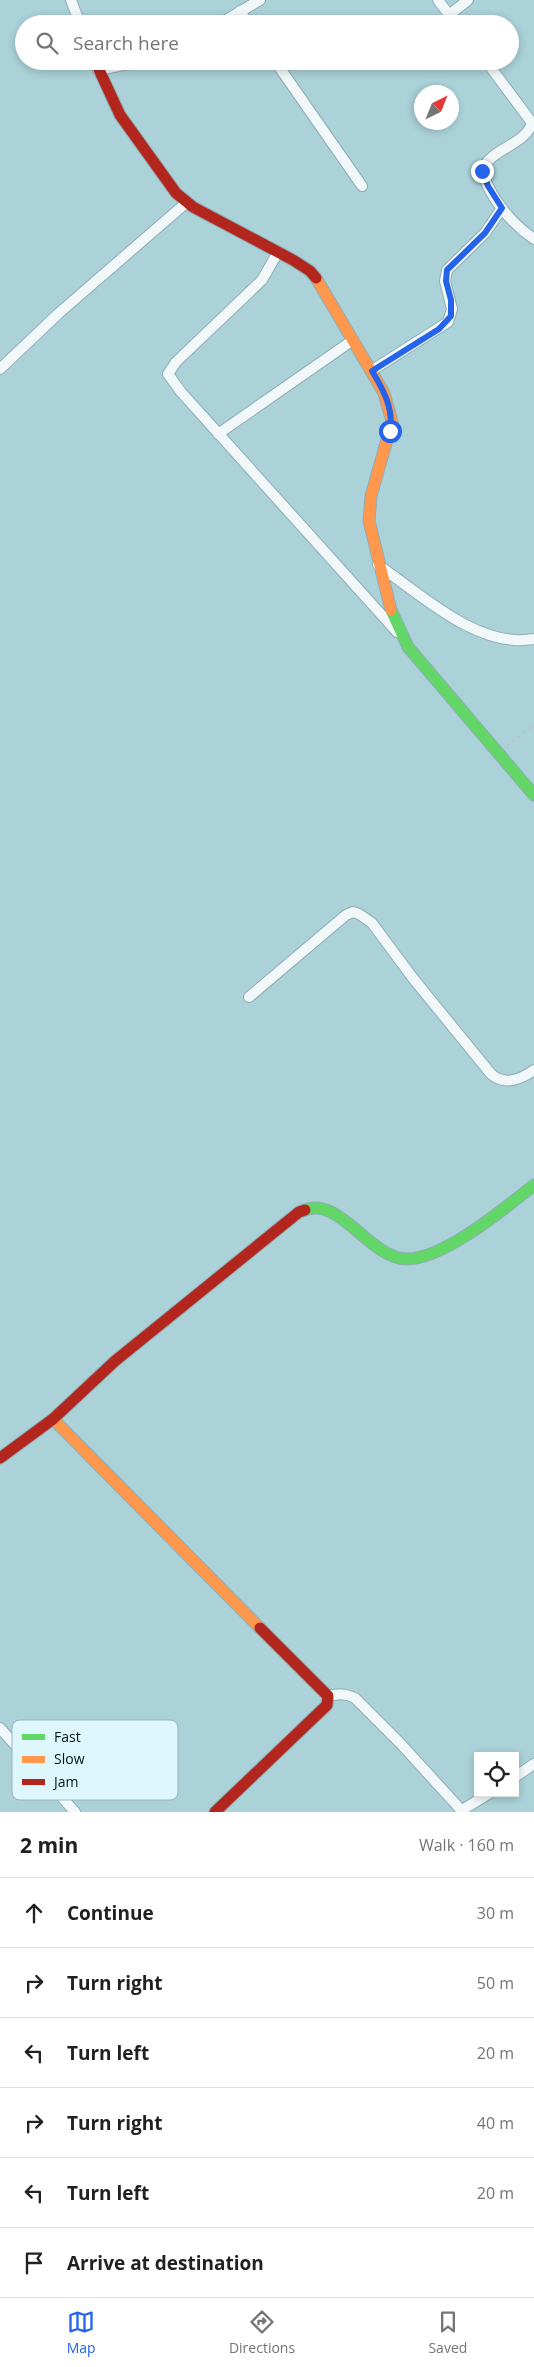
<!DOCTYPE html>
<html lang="en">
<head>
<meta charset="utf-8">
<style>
  :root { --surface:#fff; --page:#f2f2f2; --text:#202124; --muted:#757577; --line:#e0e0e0; --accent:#2563eb }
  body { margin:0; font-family:"Open Sans",sans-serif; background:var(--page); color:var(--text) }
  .controls { position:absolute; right:15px; bottom:15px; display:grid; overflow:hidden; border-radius:0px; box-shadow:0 2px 8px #0003 }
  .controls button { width:45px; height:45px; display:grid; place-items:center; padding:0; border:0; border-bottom:1px solid var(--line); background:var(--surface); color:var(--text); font:25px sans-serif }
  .compass { position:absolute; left:414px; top:85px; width:45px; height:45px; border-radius:50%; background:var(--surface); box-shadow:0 2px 8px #0003; rotate:43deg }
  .stop { position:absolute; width:15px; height:15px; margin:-11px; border:4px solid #2563eb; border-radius:50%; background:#fff }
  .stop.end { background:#2563eb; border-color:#fff; box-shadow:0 1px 5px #0008 }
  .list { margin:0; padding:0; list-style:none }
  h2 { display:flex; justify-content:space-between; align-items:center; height:65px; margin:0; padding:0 20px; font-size:21px }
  h2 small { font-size:16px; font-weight:400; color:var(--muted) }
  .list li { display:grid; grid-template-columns:32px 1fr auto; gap:15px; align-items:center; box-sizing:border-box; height:70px; padding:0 20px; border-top:1px solid var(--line) }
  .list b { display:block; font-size:19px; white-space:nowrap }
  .list em { font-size:16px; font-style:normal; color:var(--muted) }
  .icon { flex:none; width:28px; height:28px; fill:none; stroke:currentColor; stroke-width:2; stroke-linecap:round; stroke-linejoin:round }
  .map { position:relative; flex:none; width:534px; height:1812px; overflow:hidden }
  .search { position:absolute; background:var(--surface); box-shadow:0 2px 8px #0003; left:15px; right:15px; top:15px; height:55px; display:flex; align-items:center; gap:12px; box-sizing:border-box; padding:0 18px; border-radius:28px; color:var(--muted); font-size:19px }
  .sheet { height:485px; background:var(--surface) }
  nav { display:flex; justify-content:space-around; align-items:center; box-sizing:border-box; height:70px; border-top:1px solid var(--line); background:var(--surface); font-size:14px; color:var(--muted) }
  nav a { display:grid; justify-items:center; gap:2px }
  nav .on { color:var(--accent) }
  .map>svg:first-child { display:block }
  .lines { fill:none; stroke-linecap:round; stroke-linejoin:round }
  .street-casing { stroke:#8fadb3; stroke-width:12 }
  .fast-casing { stroke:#8fadb3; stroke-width:13 }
  .slow-casing { stroke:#8fadb3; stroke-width:13 }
  .jam-casing { stroke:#8fadb3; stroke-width:13 }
  .path { stroke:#bac5c8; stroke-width:2.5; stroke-dasharray:2.5 4; stroke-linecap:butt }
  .street { stroke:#f2f8f9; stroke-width:10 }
  .fast { stroke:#63d668; stroke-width:11 }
  .slow { stroke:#ff974d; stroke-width:11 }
  .jam { stroke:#b3261e; stroke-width:11 }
  .route { stroke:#2563eb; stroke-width:6 }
  .key { fill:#ddf7fd; stroke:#9bb3b9; stroke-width:1 }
  .key-label { font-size:14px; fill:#001419 }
</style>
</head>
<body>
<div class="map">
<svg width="534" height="1812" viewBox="0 0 534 1812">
  <rect width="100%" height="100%" fill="#abd1d9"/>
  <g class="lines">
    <defs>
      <path id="street" d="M 71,0 L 80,24
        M 438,0 L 456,24
        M 240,11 L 248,24
        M 449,15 L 468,0
        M 219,24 L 260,0
        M 275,61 L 362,186
        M 486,61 L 532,123 C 525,146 490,148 482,171 C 490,198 511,223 534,239
        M 98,70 L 144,61
        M 278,252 L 262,280 L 176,362 L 168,374 L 181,392 L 397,632
        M 0,369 L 59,313 L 186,203
        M 371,371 L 448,322 L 452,309 L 445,281 L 447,270 L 485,233 L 502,208
        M 218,434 L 353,340
        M 378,565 C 422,595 478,649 534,639
        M 249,997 L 346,915 L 353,912 L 359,914 L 372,923 L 412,977 L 491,1074 C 505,1086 520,1080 534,1070
        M 328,1696 C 338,1694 345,1693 355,1698 L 400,1743 L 463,1812
        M 0,1728 L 75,1812
        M 515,1777 L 534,1764
        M 462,1810 L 490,1793"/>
      <path id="fast" d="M 391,610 L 408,647 L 534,795
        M 305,1210 C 340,1196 370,1259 407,1259 C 444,1259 505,1208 534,1185"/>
      <path id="slow" d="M 316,278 L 384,393 L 392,422 L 371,496 L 369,521 L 391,610
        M 53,1419 L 260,1628"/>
      <path id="jam" d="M 95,61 L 120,115 L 176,193 L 193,207 L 293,260 L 310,271 L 316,278
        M 0,1458 L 53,1419 L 115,1361 L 299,1212 L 305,1210
        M 215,1812 L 327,1705 L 328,1696 L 260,1628"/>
    </defs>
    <use href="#street" class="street-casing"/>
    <use href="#fast" class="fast-casing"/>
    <use href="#slow" class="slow-casing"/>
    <use href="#jam" class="jam-casing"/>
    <path class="path" d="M 507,745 L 534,725"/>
    <use href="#street" class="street"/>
    <use href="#fast" class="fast"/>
    <use href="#slow" class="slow"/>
    <use href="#jam" class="jam"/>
  </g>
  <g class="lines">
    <path class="route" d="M 390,431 C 394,409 383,389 372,371 L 439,329 L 451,316 L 451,300 L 446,281 L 447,270 L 485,233 L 502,208 L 488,186 L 482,171"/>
  </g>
  <rect x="12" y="1720" width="166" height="80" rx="8" class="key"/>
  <rect x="22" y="1734" width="23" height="6" fill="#63d668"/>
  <rect x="22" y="1756" width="23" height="7" fill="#ff974d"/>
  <rect x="22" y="1779" width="23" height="6" fill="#b3261e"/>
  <g class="key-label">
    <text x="54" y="1742">Fast</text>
    <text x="54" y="1764">Slow</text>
    <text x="54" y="1787">Jam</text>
  </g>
</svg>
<div class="controls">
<button><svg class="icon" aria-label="locate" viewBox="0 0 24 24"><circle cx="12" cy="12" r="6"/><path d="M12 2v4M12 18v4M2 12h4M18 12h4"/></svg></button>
</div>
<svg class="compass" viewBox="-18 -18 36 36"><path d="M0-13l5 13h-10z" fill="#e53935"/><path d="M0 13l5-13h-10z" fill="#757577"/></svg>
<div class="stop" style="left:390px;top:431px"></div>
<div class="stop end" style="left:482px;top:171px"></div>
<div class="search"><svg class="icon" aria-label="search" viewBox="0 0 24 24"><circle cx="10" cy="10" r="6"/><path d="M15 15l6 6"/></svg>Search here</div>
</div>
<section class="sheet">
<h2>2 min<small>Walk · 160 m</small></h2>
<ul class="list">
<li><svg class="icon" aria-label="ahead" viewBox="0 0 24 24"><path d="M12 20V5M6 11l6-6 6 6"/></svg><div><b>Continue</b></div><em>30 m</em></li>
<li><svg class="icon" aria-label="right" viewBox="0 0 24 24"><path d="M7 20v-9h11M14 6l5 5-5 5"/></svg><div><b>Turn right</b></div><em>50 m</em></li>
<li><svg class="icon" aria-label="left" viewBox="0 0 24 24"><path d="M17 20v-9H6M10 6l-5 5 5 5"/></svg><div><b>Turn left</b></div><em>20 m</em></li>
<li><svg class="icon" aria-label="right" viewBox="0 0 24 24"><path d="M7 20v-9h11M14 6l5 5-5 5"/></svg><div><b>Turn right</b></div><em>40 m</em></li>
<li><svg class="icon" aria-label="left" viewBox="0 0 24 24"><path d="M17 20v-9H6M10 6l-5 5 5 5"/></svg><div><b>Turn left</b></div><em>20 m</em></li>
<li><svg class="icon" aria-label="arrive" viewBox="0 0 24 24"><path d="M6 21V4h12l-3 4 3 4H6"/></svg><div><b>Arrive at destination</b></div></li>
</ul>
</section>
<nav>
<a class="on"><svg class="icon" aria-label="map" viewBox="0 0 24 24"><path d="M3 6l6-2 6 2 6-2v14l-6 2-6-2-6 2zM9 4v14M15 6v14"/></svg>Map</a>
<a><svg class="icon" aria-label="directions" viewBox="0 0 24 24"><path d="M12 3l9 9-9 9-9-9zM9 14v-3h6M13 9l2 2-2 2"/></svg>Directions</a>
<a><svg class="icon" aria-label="saved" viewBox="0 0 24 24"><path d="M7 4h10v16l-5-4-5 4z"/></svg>Saved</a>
</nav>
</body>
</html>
